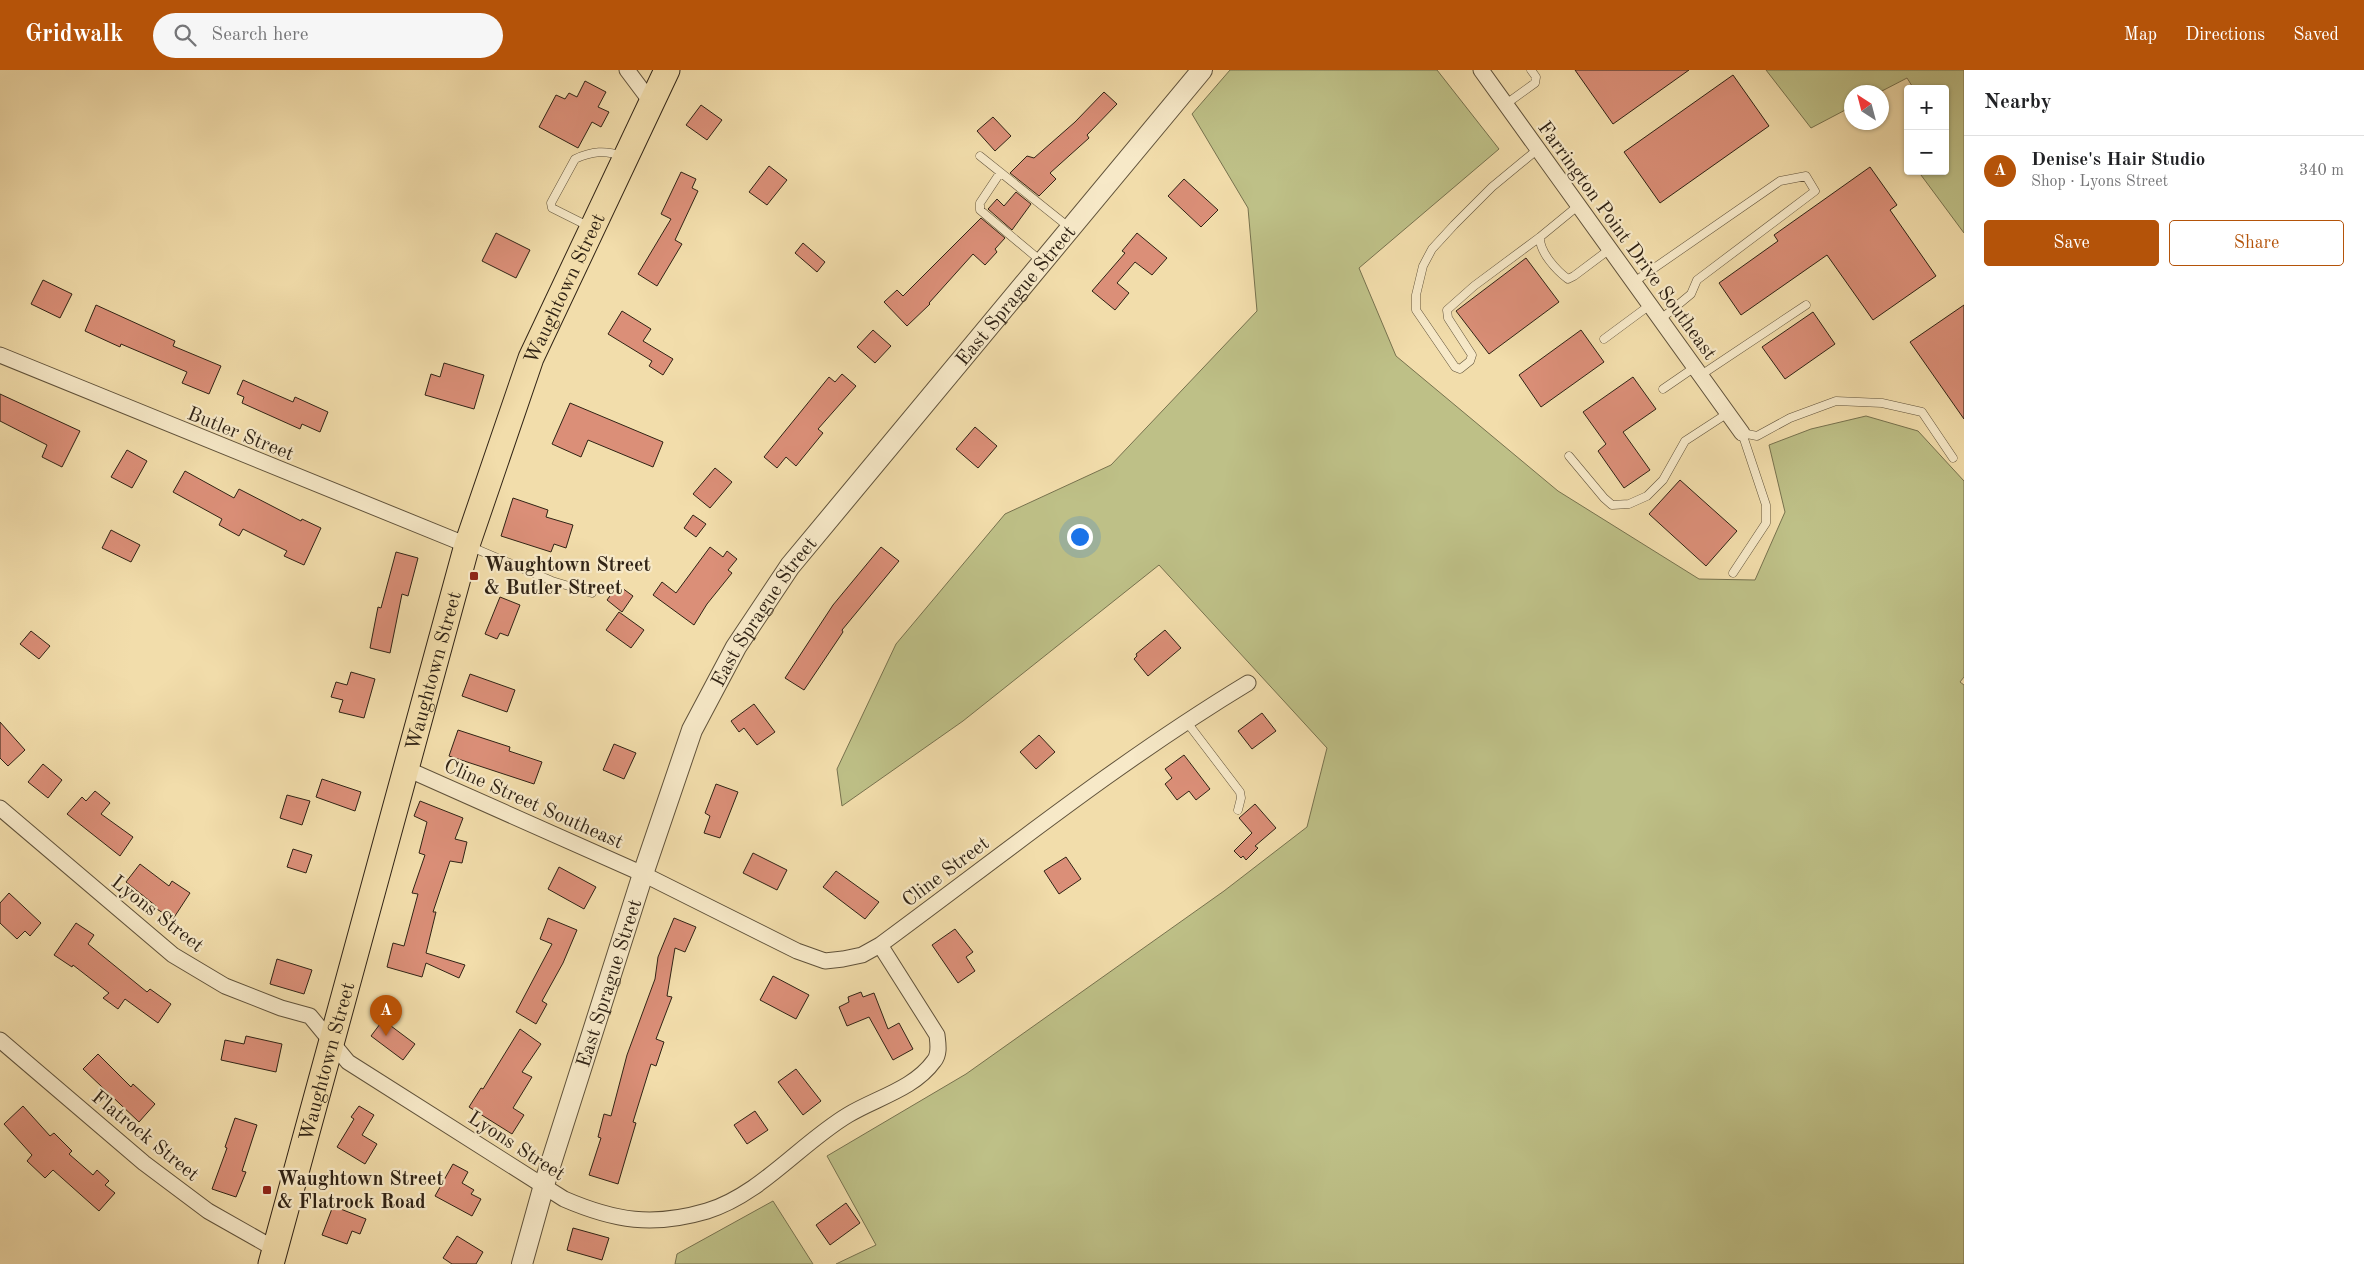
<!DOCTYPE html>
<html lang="en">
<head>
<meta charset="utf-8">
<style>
  :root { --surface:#fff; --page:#f6f6f6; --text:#202124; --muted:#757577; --line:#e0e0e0; --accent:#b45309 }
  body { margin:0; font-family:"Old Standard TT",serif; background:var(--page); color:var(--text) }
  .controls { position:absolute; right:15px; top:15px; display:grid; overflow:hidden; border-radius:5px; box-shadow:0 1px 4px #0004 }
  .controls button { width:45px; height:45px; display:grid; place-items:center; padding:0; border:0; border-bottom:1px solid var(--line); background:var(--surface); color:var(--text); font:25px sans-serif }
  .compass { position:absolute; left:1844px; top:15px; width:45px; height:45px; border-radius:50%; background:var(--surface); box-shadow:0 1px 4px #0004; rotate:324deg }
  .you { position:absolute; left:1079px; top:466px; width:18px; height:18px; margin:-12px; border:4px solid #fff; border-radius:50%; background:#1a73e8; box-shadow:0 0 0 8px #1a73e833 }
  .badge { display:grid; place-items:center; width:32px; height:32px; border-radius:50%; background:var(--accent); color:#fff; font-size:16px; font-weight:700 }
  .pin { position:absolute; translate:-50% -41px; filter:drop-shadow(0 1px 2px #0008) }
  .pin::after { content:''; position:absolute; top:26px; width:18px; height:15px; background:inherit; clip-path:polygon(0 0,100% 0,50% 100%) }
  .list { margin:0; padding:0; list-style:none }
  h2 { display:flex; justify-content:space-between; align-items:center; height:65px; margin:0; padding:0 20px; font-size:21px }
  h2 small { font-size:16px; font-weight:400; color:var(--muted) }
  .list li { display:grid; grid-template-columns:32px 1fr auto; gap:15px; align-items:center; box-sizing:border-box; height:70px; padding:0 20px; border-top:1px solid var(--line) }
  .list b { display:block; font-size:19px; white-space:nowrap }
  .list p { margin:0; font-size:16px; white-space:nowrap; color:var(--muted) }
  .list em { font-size:16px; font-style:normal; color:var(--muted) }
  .actions { display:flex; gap:10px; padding:15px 20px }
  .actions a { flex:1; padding:11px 0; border:1px solid var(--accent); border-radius:5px; text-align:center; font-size:18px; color:var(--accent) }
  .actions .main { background:var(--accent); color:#fff }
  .icon { flex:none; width:28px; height:28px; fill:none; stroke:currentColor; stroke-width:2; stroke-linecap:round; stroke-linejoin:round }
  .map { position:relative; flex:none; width:1964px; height:1194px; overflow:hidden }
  header { display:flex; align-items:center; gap:30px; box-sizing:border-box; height:70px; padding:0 25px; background:var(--accent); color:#fff }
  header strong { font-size:24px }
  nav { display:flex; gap:28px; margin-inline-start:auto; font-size:18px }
  .search { width:350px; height:45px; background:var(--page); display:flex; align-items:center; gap:12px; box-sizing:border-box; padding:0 18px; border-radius:28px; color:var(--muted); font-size:19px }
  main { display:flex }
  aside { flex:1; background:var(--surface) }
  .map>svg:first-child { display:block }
  .green { fill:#bec087; stroke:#77724e }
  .building { fill:#db8f78; stroke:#302315 }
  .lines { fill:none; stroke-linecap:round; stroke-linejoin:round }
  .service-casing { stroke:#60523a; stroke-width:9 }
  .minor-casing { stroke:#60523a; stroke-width:17 }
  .tertiary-casing { stroke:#60523a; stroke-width:22 }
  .primary-casing { stroke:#302315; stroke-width:27 }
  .service { stroke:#f7e9c8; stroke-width:8 }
  .minor { stroke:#f7e9c8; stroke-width:15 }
  .tertiary { stroke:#f7e9c8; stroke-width:20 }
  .primary { stroke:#f2ddab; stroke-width:25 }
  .poi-dot { fill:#8f2418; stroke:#f7e9c8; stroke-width:2 }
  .labels { text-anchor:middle; stroke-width:4.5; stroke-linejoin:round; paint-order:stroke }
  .street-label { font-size:20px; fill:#302315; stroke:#f7e9c8 }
  .poi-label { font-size:20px; font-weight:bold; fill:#302315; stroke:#f7e9c8; text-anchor:start }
</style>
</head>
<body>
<header>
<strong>Gridwalk</strong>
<div class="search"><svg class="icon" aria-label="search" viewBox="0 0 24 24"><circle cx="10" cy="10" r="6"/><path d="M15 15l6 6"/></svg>Search here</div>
<nav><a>Map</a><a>Directions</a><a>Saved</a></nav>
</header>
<main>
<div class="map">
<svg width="1964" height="1194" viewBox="0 0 1964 1194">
  <rect width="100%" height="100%" fill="#f2ddab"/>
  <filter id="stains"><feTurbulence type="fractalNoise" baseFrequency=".004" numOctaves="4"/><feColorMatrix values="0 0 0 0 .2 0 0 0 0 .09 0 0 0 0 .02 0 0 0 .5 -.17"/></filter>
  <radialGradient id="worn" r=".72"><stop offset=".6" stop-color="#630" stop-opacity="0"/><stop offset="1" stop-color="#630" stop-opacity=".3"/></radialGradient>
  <path class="green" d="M 1230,0 L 1437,0 L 1499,79 L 1359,198 L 1396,286 L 1558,421 L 1699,509 L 1755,510 L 1785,442 L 1769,375 L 1811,359 L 1866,346 L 1918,361 L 1964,411 L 1964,607 L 1960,612 L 1964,615 L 1964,1194 L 836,1194 L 876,1175 L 827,1086 L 966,1004 L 1224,821 L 1307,757 L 1327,678 L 1159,495 L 963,651 L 842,736 L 837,699 L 896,574 L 1005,444 L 1111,395 L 1257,241 L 1248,138 L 1192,44 Z
    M 1766,0 L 1964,0 L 1964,163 L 1918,101 L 1945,101 L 1945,19 L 1914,19 L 1907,8 L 1880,22 L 1852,22 L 1851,37 L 1811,58 Z
    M 773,1131 L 813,1194 L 675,1194 L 677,1184 Z"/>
  <path class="building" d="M 1575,0 L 1689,0 L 1613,54 Z
    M 1733,5 L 1769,56 L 1660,133 L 1624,82 Z
    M 585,11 L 606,22 L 598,37 L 609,42 L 601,57 L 592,52 L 578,78 L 539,57 L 556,25 L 565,29 L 569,23 L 577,27 Z
    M 1104,22 L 1117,34 L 1087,65 L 1089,68 L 1050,103 L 1056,109 L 1039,126 L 1010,103 L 1027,86 L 1034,88 L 1075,52 Z
    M 701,35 L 722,50 L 707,70 L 686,55 Z
    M 993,47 L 1011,66 L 995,81 L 977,61 Z
    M 769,96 L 787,110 L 767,135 L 749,122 Z
    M 1870,97 L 1897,135 L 1890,140 L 1936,206 L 1873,250 L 1827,185 L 1741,245 L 1719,213 L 1778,171 L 1774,165 Z
    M 681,102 L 696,109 L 692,118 L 698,121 L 675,170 L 682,174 L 657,216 L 638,204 L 671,149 L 661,144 Z
    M 1184,109 L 1218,140 L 1201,157 L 1168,126 Z
    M 1016,122 L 1031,134 L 1012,160 L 988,139 L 997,129 L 1004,136 Z
    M 981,148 L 1005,168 L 995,179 L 997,182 L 985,195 L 973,184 L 929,233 L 930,234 L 907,256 L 884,232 L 897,220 L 903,226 Z
    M 496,163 L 530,180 L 516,208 L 482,191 Z
    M 1137,163 L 1167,188 L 1152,205 L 1135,192 L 1117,213 L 1129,223 L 1115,240 L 1092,221 L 1125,183 L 1122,181 Z
    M 803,173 L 825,192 L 817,202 L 795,183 Z
    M 1526,188 L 1559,232 L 1489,284 L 1456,241 Z
    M 43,210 L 72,224 L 60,248 L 31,234 Z
    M 96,235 L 175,271 L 173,276 L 221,296 L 209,324 L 182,313 L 187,302 L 121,274 L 120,277 L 85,261 Z
    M 1964,235 L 1964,349 L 1910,272 Z
    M 622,241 L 651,259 L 643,271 L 673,289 L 663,305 L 649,296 L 652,291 L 608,264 Z
    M 1813,242 L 1835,274 L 1785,309 L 1762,277 Z
    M 873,260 L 891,276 L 875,293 L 857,277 Z
    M 1581,260 L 1604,292 L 1541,337 L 1519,305 Z
    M 444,293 L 484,305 L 474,339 L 425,325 L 431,304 L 440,307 Z
    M 842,304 L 856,316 L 818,359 L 823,363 L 796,396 L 786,387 L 777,398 L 764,387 L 829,307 L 835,312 Z
    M 1633,307 L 1656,339 L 1623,362 L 1650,400 L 1624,418 L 1598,381 L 1606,374 L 1583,342 Z
    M 243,310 L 293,332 L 295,327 L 328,342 L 320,362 L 302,354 L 300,359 L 242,333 L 244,327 L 237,324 Z
    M 0,324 L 80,361 L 62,397 L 42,387 L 47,375 L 0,351 Z
    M 570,333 L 663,372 L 653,397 L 588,370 L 581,387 L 552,374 Z
    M 975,357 L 997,376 L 978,398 L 956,379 Z
    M 127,380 L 147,391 L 132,418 L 111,407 Z
    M 715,398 L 732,412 L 710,438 L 693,424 Z
    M 185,401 L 234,428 L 239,419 L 301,451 L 302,449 L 321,458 L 304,495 L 284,486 L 287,481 L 243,459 L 239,466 L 219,455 L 222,449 L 173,422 Z
    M 1680,410 L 1737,461 L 1706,496 L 1649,444 Z
    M 513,428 L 548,440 L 546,447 L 573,455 L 566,478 L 554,474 L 551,482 L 501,466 Z
    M 693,445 L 706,454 L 696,467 L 684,458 Z
    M 111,460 L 140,475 L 131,492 L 102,478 Z
    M 710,477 L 723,487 L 727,481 L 737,489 L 728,500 L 732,503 L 707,534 L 694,555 L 653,525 L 662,512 L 676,523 Z
    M 881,477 L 899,491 L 842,560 L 843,562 L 804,620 L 785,608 L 833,535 Z
    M 396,482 L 418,488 L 408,526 L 402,524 L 390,583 L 370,578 L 378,537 L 381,538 Z
    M 618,515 L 633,526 L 622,542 L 607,530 Z
    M 500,527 L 520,535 L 508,566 L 500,563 L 497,569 L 485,564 Z
    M 619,542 L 644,560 L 631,578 L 606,560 Z
    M 1165,560 L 1181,578 L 1148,606 L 1134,589 L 1137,586 L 1136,584 Z
    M 31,561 L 50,576 L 39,589 L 20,574 Z
    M 351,602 L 375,609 L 364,648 L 339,642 L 343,630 L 331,627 L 336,612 L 347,615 Z
    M 470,604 L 515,620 L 507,642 L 462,626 Z
    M 754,634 L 775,662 L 757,675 L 744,658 L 739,662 L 731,651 Z
    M 1262,643 L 1276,661 L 1252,679 L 1238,661 Z
    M 0,652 L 25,680 L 8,696 L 0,688 Z
    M 458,660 L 510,677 L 509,681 L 542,692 L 534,714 L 449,686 Z
    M 1039,665 L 1055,682 L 1036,699 L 1020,682 Z
    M 614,674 L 636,683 L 624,709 L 603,700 Z
    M 1184,685 L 1210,719 L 1196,730 L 1189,721 L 1177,730 L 1165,714 L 1172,708 L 1165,699 Z
    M 43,694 L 62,710 L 48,728 L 28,712 Z
    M 322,709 L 361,722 L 355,741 L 316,727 Z
    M 716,714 L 738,722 L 720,768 L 704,763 L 710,746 L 705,743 Z
    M 95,721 L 110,733 L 101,744 L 133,767 L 120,786 L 67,744 L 82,727 L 86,731 Z
    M 287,725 L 310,731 L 302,755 L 280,748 Z
    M 420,731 L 463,748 L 455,769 L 467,772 L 462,793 L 450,791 L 433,842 L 436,842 L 426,883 L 465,895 L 459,908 L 426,893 L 422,907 L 387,897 L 393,873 L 404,876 L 418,824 L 412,823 L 425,785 L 419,783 L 427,752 L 414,746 Z
    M 1255,734 L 1276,758 L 1255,776 L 1258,778 L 1246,790 L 1243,786 L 1241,788 L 1234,781 L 1252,763 L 1239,748 Z
    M 293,779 L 312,785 L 306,803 L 287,797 Z
    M 753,783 L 787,800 L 777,820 L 743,803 Z
    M 1066,787 L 1081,809 L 1059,824 L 1044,801 Z
    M 140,794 L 169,816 L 172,811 L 190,823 L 173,849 L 155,838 L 156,836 L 126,812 Z
    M 559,797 L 596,817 L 584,839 L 548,819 Z
    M 836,801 L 879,832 L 865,849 L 823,817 Z
    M 9,823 L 41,853 L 30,866 L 25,861 L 17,869 L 0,853 L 0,833 Z
    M 548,848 L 577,860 L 563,893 L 542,931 L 547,934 L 536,954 L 516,942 L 552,874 L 540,869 Z
    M 674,848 L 696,857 L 685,882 L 675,878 L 667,926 L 672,927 L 656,969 L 664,972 L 656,996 L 651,994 L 633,1052 L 636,1053 L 618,1114 L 589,1105 L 601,1068 L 598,1067 L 604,1044 L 611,1046 L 627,985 L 655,909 L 658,887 Z
    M 76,853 L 94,865 L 88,874 L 147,922 L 150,919 L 171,934 L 158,953 L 125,929 L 118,939 L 103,928 L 109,923 L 73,895 L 72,897 L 54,885 Z
    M 955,859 L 973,882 L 966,887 L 975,901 L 958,913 L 932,875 Z
    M 277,889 L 312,900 L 304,924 L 270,914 Z
    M 773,906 L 809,925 L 796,949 L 760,930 Z
    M 861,922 L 863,927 L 874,923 L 888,959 L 899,953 L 913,979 L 893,990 L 869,947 L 847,956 L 839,937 L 849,932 L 848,927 Z
    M 383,950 L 415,974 L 403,990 L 371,966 Z
    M 520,959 L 541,974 L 522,1002 L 532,1007 L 513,1038 L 524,1045 L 512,1064 L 469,1037 L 481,1018 L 483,1019 Z
    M 246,966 L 282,974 L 276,1002 L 221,990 L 225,970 L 244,974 Z
    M 98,984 L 131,1017 L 133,1014 L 155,1034 L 139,1052 L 83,999 Z
    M 796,999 L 821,1031 L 803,1045 L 778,1012 Z
    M 23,1036 L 50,1066 L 54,1063 L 72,1081 L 69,1084 L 93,1105 L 97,1100 L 109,1111 L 105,1115 L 115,1123 L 99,1141 L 53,1100 L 45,1108 L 27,1091 L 32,1085 L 4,1054 Z
    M 359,1036 L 374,1045 L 362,1065 L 377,1074 L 365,1094 L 337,1077 L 354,1049 L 351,1047 Z
    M 755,1041 L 768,1060 L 747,1074 L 734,1055 Z
    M 235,1048 L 257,1055 L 242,1101 L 246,1102 L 236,1127 L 212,1119 L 227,1078 L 225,1077 Z
    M 453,1094 L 468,1102 L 462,1113 L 474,1120 L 471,1124 L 481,1129 L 472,1146 L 435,1126 Z
    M 846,1133 L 860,1153 L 830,1175 L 816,1155 Z
    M 333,1136 L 366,1149 L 360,1164 L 352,1161 L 347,1174 L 322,1165 Z
    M 573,1158 L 609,1168 L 602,1190 L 567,1180 Z
    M 457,1166 L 483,1182 L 476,1194 L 452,1194 L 443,1188 Z"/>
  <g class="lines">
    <defs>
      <path id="service" d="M 1506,34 L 1535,13 L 1536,7 L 1531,0
        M 1538,79 L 1492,117 L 1454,155 L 1432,179 L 1423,196 L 1416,225 L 1416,240 L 1455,297 L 1460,299 L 1470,291 L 1472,285 L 1448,248 L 1447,240 L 1474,216 L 1540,167
        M 980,86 L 1070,158
        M 1000,103 L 980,133 L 980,140 L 1041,191
        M 1579,135 L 1540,167 C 1539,182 1557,201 1568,209 L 1574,206 L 1610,179
        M 590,157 L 552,138 L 551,133 L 575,89 C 592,81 605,80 623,86
        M 1634,212 L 1780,111 L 1806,106 L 1815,121 L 1697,210 L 1691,224 L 1661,249
        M 1604,269 L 1650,235
        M 1701,305 L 1806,235
        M 1663,319 L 1695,297
        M 1742,363 L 1757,366 L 1790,348 L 1836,331 L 1882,333 L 1922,342 L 1953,388
        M 1569,386 L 1604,428 L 1612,435 L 1629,434 L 1647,426 L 1663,410 L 1685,371 L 1728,343
        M 469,476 L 552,511 L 592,523
        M 1733,503 L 1766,453 L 1766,435 L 1742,363
        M 1186,651 L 1240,722 L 1241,728 L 1238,740"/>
      <path id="minor" d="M 627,0 L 651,32
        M 1481,0 L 1742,363
        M 0,285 L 467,475
        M 407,699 L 643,804 L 797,881 L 825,891 L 843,889 L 862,885 L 880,875 C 1001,786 1119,691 1248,613
        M 0,738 L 173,885 L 225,916 L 281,938 L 310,946 L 348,992 L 564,1129 C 615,1151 653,1157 707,1141 C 760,1125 801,1073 848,1045 C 876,1028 914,1019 934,991 C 940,984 938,974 937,965 L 880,875
        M 0,970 L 144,1093 L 208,1141 L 275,1179"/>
      <g id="tertiary">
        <path id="s1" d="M 522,1194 L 544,1115 L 643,804 L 692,660 L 736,577 L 790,496 L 1202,0"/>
      </g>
      <g id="primary">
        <path id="s2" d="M 271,1194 L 467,475 L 531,288 L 667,0"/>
      </g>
    </defs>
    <use href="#service" class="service-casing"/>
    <use href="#minor" class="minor-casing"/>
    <use href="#tertiary" class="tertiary-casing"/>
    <use href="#primary" class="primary-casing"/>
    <use href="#service" class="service"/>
    <use href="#minor" class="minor"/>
    <use href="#tertiary" class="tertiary"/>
    <use href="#primary" class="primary"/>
  </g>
  <g class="poi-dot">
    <rect x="469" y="501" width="10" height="10" rx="2.5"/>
    <rect x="262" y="1115" width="10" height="10" rx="2.5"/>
  </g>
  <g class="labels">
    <g class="street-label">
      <text transform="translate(1628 170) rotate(54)" y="7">Farrington Point Drive Southeast</text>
      <text dy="7" stroke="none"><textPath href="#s2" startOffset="1020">Waughtown Street</textPath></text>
      <text dy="7" stroke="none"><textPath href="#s1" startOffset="1104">East Sprague Street</textPath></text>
      <text transform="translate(241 363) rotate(22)" y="7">Butler Street</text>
      <text dy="7" stroke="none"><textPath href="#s1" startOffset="699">East Sprague Street</textPath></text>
      <text dy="7" stroke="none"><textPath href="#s2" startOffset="615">Waughtown Street</textPath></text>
      <text transform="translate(534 733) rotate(24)" y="7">Cline Street Southeast</text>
      <text transform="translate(945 801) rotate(-37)" y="7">Cline Street</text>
      <text transform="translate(158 843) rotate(38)" y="7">Lyons Street</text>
      <text dy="7" stroke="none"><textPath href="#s1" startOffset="294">East Sprague Street</textPath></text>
      <text dy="7" stroke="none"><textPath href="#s2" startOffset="210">Waughtown Street</textPath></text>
      <text transform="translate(146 1065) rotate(39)" y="7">Flatrock Street</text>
      <text transform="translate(517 1075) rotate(33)" y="7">Lyons Street</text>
    </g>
    <g class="poi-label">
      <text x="484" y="501">Waughtown Street<tspan x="484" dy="23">&amp; Butler Street</tspan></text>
      <text x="277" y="1115">Waughtown Street<tspan x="277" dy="23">&amp; Flatrock Road</tspan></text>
    </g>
  </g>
  <rect width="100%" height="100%" filter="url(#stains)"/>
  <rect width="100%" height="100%" fill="url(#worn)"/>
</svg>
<div class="controls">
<button>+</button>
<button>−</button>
</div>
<svg class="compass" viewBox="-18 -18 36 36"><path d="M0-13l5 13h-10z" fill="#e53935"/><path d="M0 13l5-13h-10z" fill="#757577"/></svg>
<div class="you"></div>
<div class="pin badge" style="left:386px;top:966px">A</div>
</div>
<aside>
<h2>Nearby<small></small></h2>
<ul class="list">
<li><span class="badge">A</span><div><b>Denise's Hair Studio</b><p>Shop · Lyons Street</p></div><em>340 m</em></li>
</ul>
<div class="actions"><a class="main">Save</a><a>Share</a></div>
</aside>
</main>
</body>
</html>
